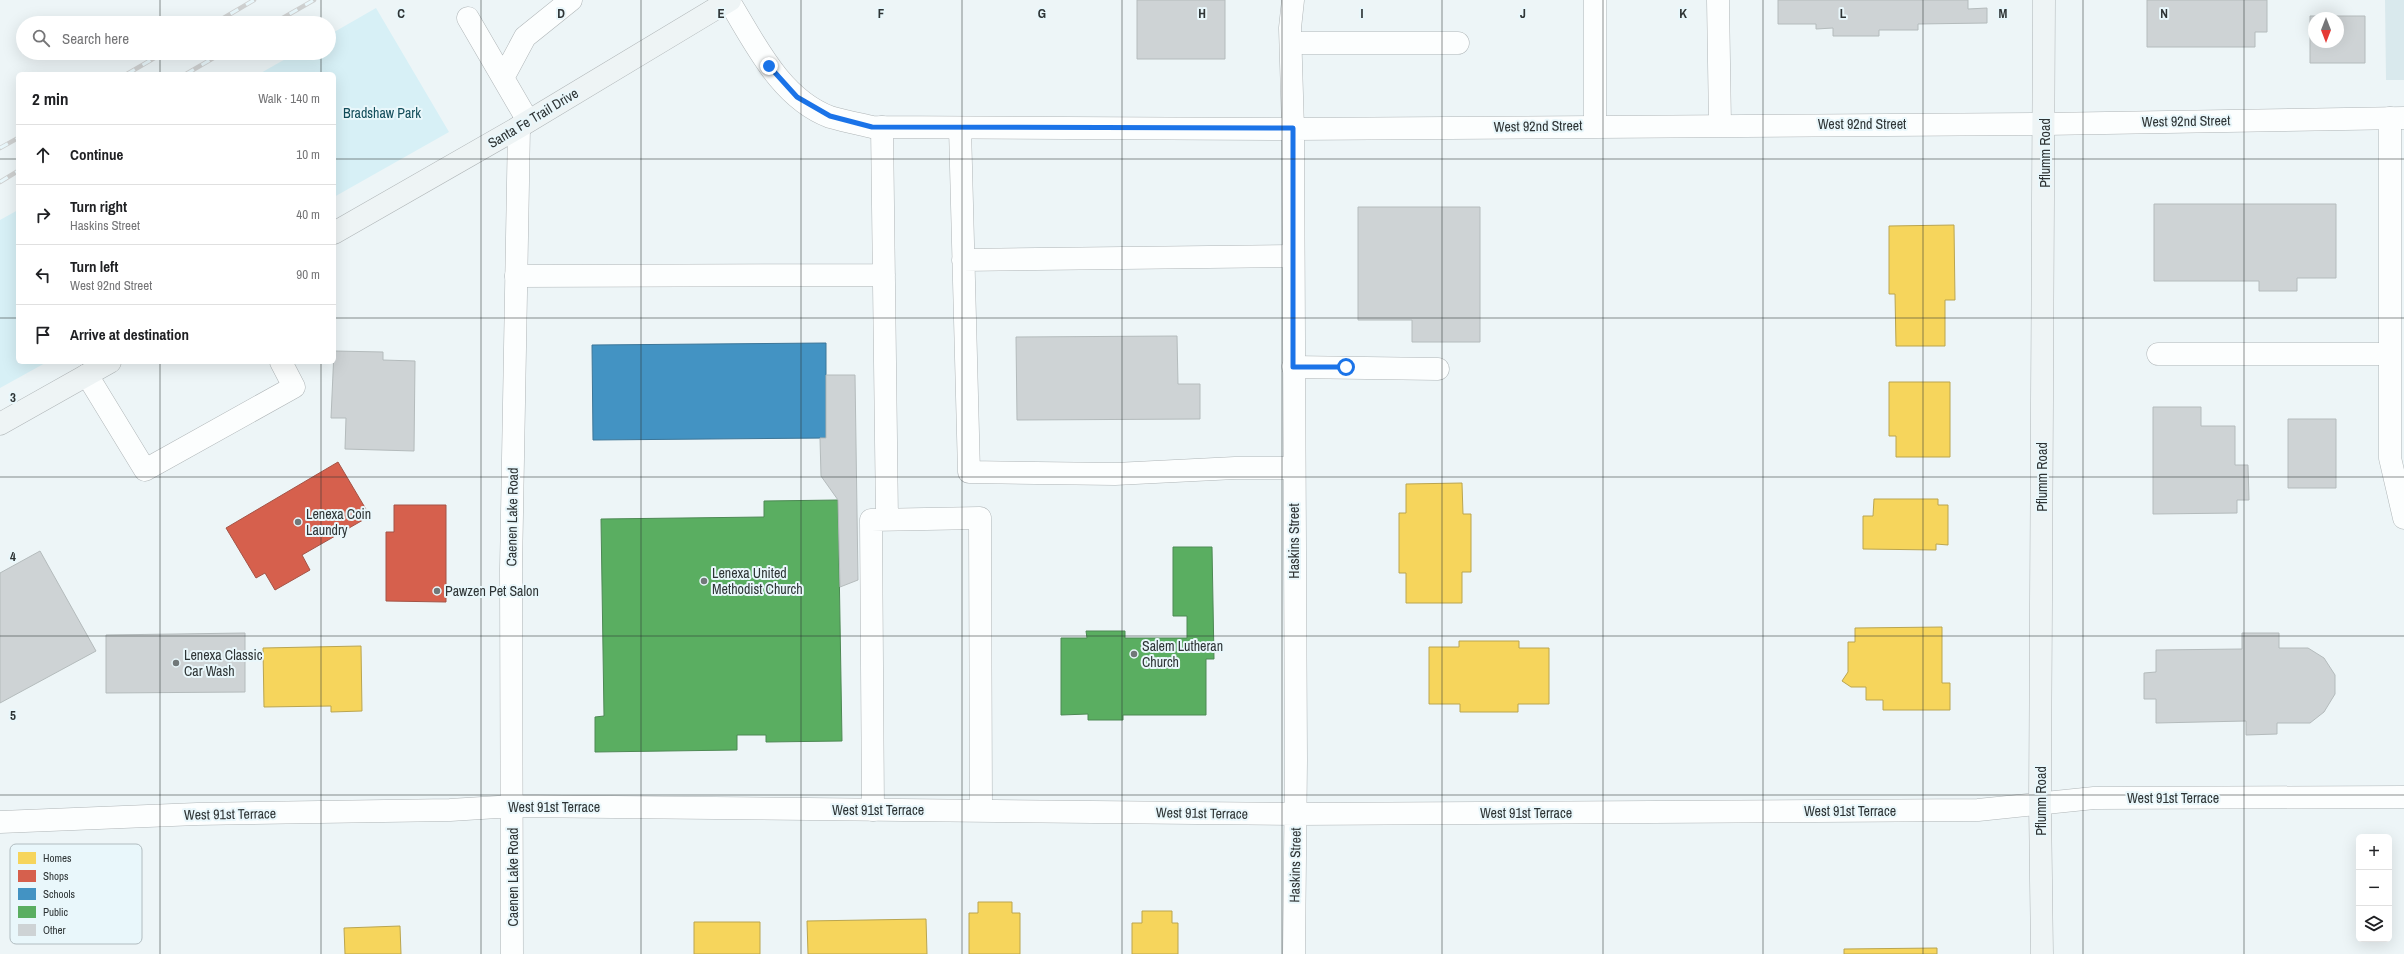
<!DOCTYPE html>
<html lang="en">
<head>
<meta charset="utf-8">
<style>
  :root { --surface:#fff; --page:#f2f2f2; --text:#202124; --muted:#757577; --line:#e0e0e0 }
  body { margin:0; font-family:"Archivo Narrow",sans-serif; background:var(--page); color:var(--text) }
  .controls { position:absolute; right:12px; bottom:12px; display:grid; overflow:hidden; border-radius:6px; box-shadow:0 4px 16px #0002 }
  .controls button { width:36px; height:36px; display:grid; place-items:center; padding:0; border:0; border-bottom:1px solid var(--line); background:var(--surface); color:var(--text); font:20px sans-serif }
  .compass { position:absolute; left:2308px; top:12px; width:36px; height:36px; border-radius:50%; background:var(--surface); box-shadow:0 4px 16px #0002; rotate:180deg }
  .stop { position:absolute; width:12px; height:12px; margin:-9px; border:3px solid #1a73e8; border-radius:50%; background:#fff }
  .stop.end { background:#1a73e8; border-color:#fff; box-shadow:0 1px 4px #0008 }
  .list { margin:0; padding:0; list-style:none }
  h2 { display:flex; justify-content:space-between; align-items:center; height:52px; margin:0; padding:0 16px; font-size:17px }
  h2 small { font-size:13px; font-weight:400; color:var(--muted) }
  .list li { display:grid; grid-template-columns:26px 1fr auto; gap:12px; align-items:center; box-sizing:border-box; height:60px; padding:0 16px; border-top:1px solid var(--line) }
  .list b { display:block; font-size:15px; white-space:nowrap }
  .list p { margin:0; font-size:13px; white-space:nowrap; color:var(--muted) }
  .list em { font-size:13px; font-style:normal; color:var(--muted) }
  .icon { flex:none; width:22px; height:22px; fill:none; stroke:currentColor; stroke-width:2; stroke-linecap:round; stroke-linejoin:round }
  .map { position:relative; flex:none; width:2404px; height:954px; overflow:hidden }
  .search { position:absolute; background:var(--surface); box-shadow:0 4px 16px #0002; left:16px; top:16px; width:320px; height:44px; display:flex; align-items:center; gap:10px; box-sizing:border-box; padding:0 14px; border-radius:22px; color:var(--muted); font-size:15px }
  .panel { position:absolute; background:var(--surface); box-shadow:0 4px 16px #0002; left:16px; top:72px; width:320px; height:292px; border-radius:6px }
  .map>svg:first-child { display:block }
  .built { fill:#d9e9ed }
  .green { fill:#d7f0f6 }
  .homes { fill:#f6d55c; stroke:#baa550 }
  .shops { fill:#d6604d; stroke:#a45346 }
  .schools { fill:#4393c3; stroke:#3d7698 }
  .public { fill:#5aae61; stroke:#4d8954 }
  .building { fill:#ced3d5; stroke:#b4bbbc; fill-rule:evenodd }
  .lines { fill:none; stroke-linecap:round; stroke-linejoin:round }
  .lane-casing { stroke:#afb5b7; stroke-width:23 }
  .street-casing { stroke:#afb5b7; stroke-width:23 }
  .secondary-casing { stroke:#afb5b7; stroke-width:23 }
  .lane { stroke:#fcfefe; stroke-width:22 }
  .street { stroke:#fcfefe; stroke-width:22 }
  .secondary { stroke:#eef4f5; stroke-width:22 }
  .rail-casing { stroke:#ced0d0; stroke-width:4.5 }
  .rail { stroke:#e9f7fb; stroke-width:3; stroke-dasharray:9; stroke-linecap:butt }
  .route { stroke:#1a73e8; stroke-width:5 }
  .grid { fill:none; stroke:#2e3435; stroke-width:1; stroke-opacity:0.55 }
  .poi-dot { fill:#717879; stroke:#e9f7fb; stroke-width:1.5 }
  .labels { text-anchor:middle; stroke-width:4; stroke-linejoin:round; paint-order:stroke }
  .park-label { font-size:14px; fill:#134d5a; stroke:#e9f7fb }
  .street-label { font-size:14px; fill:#2e3435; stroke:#e9f7fb }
  .poi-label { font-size:14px; fill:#2e3435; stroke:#e9f7fb; text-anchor:start }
  .key { fill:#e9f7fb; stroke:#b1bcc0; stroke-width:1 }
  .key-label { font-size:11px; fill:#2e3435 }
  .grid-label { font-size:13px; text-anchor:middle; font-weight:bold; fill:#2e3435; stroke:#e9f7fb; stroke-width:4; stroke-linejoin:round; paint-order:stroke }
</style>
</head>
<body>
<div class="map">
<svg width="2404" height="954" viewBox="0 0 2404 954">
  <rect width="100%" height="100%" fill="#edf5f7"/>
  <path class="built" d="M 2385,0 L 2404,0 L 2404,80 L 2386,80 Z"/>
  <path class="green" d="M 376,8 L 449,132 L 334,197 L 334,74 L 259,74 L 296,53 L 329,53 L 329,35 Z
    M 18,210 L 18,362 L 47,362 L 0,388 L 0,220 Z"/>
  <path class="homes" d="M 1954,225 L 1955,300 L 1945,300 L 1945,346 L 1896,346 L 1895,294 L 1889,294 L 1889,226 Z
    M 1889,382 L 1950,382 L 1950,457 L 1896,457 L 1896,436 L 1889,436 Z
    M 1462,483 L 1463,514 L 1471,514 L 1471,572 L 1462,572 L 1462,603 L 1406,603 L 1406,573 L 1399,573 L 1399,513 L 1406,513 L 1406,484 Z
    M 1874,499 L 1938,499 L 1938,505 L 1948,505 L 1948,545 L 1936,544 L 1936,550 L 1863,549 L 1863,516 L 1873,516 Z
    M 1942,627 L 1942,683 L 1950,683 L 1950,710 L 1883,710 L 1883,700 L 1866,700 L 1866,687 L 1851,687 L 1842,681 L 1848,672 L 1848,642 L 1855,642 L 1855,628 Z
    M 1459,641 L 1519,641 L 1519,648 L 1549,648 L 1549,704 L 1518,704 L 1518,712 L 1460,712 L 1460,704 L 1429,704 L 1429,647 L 1459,647 Z
    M 361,646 L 362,711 L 331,712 L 331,706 L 264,707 L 263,648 Z
    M 978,902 L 1012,902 L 1012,913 L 1020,913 L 1020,954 L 969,954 L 969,913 L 978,913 Z
    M 1142,911 L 1172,911 L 1172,923 L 1178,923 L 1178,954 L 1132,954 L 1132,923 L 1142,923 Z
    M 926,919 L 927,954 L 808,954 L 807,921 Z
    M 694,922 L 760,922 L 760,954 L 694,954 Z
    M 400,926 L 401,954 L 345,954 L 344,928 Z
    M 1937,948 L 1937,954 L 1844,954 L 1844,949 Z"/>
  <path class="shops" d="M 338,462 L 370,516 L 302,555 L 310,570 L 275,590 L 265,573 L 256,578 L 226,528 Z
    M 394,505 L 446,505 L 446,602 L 386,601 L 386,532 L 394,532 Z"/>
  <path class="schools" d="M 826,343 L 826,438 L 593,440 L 592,345 Z"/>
  <path class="public" d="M 838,500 L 842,741 L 766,742 L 766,735 L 737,735 L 737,750 L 595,752 L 595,717 L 604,716 L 601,519 L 764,517 L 764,501 Z
    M 1173,547 L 1212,547 L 1214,659 L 1206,659 L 1206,715 L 1123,715 L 1123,720 L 1088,720 L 1088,714 L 1061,715 L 1061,638 L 1087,638 L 1086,631 L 1125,631 L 1125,638 L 1187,638 L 1187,616 L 1173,616 Z"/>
  <path class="building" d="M 1137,0 L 1225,0 L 1225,59 L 1137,59 Z
    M 1778,0 L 1968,0 L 1968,9 L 1987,8 L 1987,23 L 1918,24 L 1918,30 L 1879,30 L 1879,36 L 1833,36 L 1833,28 L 1816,29 L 1816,24 L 1778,24 Z
    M 2147,0 L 2267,0 L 2267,32 L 2255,32 L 2255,47 L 2147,47 Z
    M 2310,16 L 2365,16 L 2365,63 L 2310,63 ZM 2314,18 L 2338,18 L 2338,42 L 2314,42 Z
    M 2154,204 L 2336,204 L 2336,278 L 2297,278 L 2297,291 L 2259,291 L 2259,281 L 2154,281 Z
    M 1358,207 L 1480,207 L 1480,342 L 1412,342 L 1412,320 L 1358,320 Z
    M 1177,336 L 1178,384 L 1200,384 L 1200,419 L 1017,420 L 1016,337 Z
    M 334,351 L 383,352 L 383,360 L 415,361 L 414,451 L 345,449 L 346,418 L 331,418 Z
    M 826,375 L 855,375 L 858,580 L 840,587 L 838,500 L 821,476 L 820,438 L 826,438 Z
    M 2153,407 L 2201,407 L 2201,426 L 2235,426 L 2235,465 L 2248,465 L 2249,500 L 2237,500 L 2237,513 L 2153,514 Z
    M 2288,419 L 2336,419 L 2336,488 L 2288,488 Z
    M 40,551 L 96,651 L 0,703 L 0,573 Z
    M 245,633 L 245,692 L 106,693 L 106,635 Z
    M 2242,633 L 2279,633 L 2279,648 L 2308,648 L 2324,658 L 2335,675 L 2335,694 L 2324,712 L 2310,723 L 2277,723 L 2277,734 L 2246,735 L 2246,721 L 2156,723 L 2156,699 L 2144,699 L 2144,673 L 2156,672 L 2156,650 L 2242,649 Z"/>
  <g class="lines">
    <defs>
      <path id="lane" d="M 1595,0 L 1595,126
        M 1718,0 L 1720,124
        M 468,18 L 528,121
        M 1291,43 L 1458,43
        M 503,78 L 525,37 L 571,0
        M 2390,118 L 2390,458 L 2404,518
        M 882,127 L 887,519
        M 960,128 L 969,472 L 1115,474 L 1235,468 L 1294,468
        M 963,260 L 1293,256
        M 516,276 L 884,275
        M 2158,354 L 2390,354
        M 1293,367 L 1438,369
        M 87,375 L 145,470 L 294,387 L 281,362
        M 873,810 L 871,520 L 980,518 L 981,810"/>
      <path id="street" d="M 1293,0 L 1290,28 L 1293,129 L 1296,760 L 1294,954
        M 729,1 C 755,43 780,98 830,117 C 844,121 859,124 872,127 L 1293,129 L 2045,124 L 2404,118
        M 0,822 L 197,814 L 450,810 L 513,806 L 1296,814 L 1978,810 L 2094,798 L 2404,797
        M 512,954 L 511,569 L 519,127"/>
      <path id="secondary" d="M 334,233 L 519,127 L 730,0
        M 0,424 L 110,362
        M 2042,954 L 2040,804 L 2044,0"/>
    </defs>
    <use href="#lane" class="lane-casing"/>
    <use href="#street" class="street-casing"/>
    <use href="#secondary" class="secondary-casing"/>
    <use href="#lane" class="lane"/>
    <use href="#street" class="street"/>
    <use href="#secondary" class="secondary"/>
    <defs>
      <path id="rail" d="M 215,23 L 254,0
        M 274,23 L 314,0
        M 127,74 L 163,53
        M 186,74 L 222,53
        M 0,148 L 18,138
        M 0,182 L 18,171"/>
    </defs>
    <use href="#rail" class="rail-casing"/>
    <use href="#rail" class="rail"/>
  </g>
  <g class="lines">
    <path class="route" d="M 769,66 L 797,97 L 830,116 L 872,127 L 1293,128 L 1293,367 L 1346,367"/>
  </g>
  <path class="grid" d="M 160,0 L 160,23M 321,0 L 321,23M 481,0 L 481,954M 641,0 L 641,954M 801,0 L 801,954M 962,0 L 962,954M 1122,0 L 1122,954M 1282,0 L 1282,954M 1442,0 L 1442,954M 1603,0 L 1603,954M 1763,0 L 1763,954M 1923,0 L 1923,954M 2083,0 L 2083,954M 2244,0 L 2244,954M 160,53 L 160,74M 321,53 L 321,74M 0,159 L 18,159M 334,159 L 2404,159M 0,318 L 18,318M 334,318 L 2404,318M 160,362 L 160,954M 321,362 L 321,954M 0,477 L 2404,477M 0,636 L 2404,636M 0,795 L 2404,795"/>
  <g class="poi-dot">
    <circle cx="298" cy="522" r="4"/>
    <circle cx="704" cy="581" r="4"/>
    <circle cx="437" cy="591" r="4"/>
    <circle cx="1134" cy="654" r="4"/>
    <circle cx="176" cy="663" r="4"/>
  </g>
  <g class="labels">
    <g class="park-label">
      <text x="382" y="118">Bradshaw Park</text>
    </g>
    <g class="street-label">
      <text transform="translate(533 118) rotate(-31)" y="5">Santa Fe Trail Drive</text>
      <text transform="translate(2186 121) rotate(-1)" y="5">West 92nd Street</text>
      <text x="1862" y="129">West 92nd Street</text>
      <text transform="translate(1538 126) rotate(-1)" y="5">West 92nd Street</text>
      <text transform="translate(2045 153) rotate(-90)" y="5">Pflumm Road</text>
      <text transform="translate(2042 477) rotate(-90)" y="5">Pflumm Road</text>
      <text transform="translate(512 517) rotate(-89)" y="5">Caenen Lake Road</text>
      <text transform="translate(1294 541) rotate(-90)" y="5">Haskins Street</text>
      <text x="2173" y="803">West 91st Terrace</text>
      <text transform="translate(2041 801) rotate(-90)" y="5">Pflumm Road</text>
      <text x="554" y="812">West 91st Terrace</text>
      <text x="878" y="815">West 91st Terrace</text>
      <text x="1850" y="816">West 91st Terrace</text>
      <text transform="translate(1202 813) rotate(1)" y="5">West 91st Terrace</text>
      <text x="1526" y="818">West 91st Terrace</text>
      <text transform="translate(230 814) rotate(-1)" y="5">West 91st Terrace</text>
      <text transform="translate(1295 865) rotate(-89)" y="5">Haskins Street</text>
      <text transform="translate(513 877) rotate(-90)" y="5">Caenen Lake Road</text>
    </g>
    <g class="poi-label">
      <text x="306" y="519">Lenexa Coin<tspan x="306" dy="16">Laundry</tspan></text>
      <text x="712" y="578">Lenexa United<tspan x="712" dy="16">Methodist Church</tspan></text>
      <text x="445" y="596">Pawzen Pet Salon</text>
      <text x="1142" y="651">Salem Lutheran<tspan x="1142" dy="16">Church</tspan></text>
      <text x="184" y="660">Lenexa Classic<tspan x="184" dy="16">Car Wash</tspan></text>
    </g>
  </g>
  <rect x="10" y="844" width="132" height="100" rx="6" class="key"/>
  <rect x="18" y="852" width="18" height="12" fill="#f6d55c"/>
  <rect x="18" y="870" width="18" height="12" fill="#d6604d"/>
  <rect x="18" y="888" width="18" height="12" fill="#4393c3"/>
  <rect x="18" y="906" width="18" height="12" fill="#5aae61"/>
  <rect x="18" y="924" width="18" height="12" fill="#ced3d5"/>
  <g class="key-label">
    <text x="43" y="862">Homes</text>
    <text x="43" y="880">Shops</text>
    <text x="43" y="898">Schools</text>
    <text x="43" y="916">Public</text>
    <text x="43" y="934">Other</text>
  </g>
  <g class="grid-label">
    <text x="401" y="18">C</text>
    <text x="561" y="18">D</text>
    <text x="721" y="18">E</text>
    <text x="881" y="18">F</text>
    <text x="1042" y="18">G</text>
    <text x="1202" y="18">H</text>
    <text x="1362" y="18">I</text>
    <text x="1523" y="18">J</text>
    <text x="1683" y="18">K</text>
    <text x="1843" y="18">L</text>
    <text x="2003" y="18">M</text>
    <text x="2164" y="18">N</text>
    <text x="13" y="402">3</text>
    <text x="13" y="561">4</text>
    <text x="13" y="720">5</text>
  </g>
</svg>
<div class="controls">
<button>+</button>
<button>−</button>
<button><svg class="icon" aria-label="layers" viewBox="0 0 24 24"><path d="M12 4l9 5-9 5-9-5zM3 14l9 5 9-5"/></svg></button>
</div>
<svg class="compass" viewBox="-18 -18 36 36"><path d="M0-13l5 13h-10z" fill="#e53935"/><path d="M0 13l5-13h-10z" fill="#757577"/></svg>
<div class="stop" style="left:1346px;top:367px"></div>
<div class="stop end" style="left:769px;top:66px"></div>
<div class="search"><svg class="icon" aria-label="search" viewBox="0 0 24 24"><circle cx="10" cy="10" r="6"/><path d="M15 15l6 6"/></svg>Search here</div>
<section class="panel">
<h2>2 min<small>Walk · 140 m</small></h2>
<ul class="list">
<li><svg class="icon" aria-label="ahead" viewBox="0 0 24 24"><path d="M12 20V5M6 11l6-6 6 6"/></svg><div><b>Continue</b></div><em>10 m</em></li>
<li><svg class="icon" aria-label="right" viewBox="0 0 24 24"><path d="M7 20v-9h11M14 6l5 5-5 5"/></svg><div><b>Turn right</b><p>Haskins Street</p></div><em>40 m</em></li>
<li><svg class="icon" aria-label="left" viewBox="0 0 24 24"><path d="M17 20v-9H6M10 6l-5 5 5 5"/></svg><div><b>Turn left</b><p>West 92nd Street</p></div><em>90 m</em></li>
<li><svg class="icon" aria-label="arrive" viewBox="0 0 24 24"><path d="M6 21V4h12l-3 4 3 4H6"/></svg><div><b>Arrive at destination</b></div></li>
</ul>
</section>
</div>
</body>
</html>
